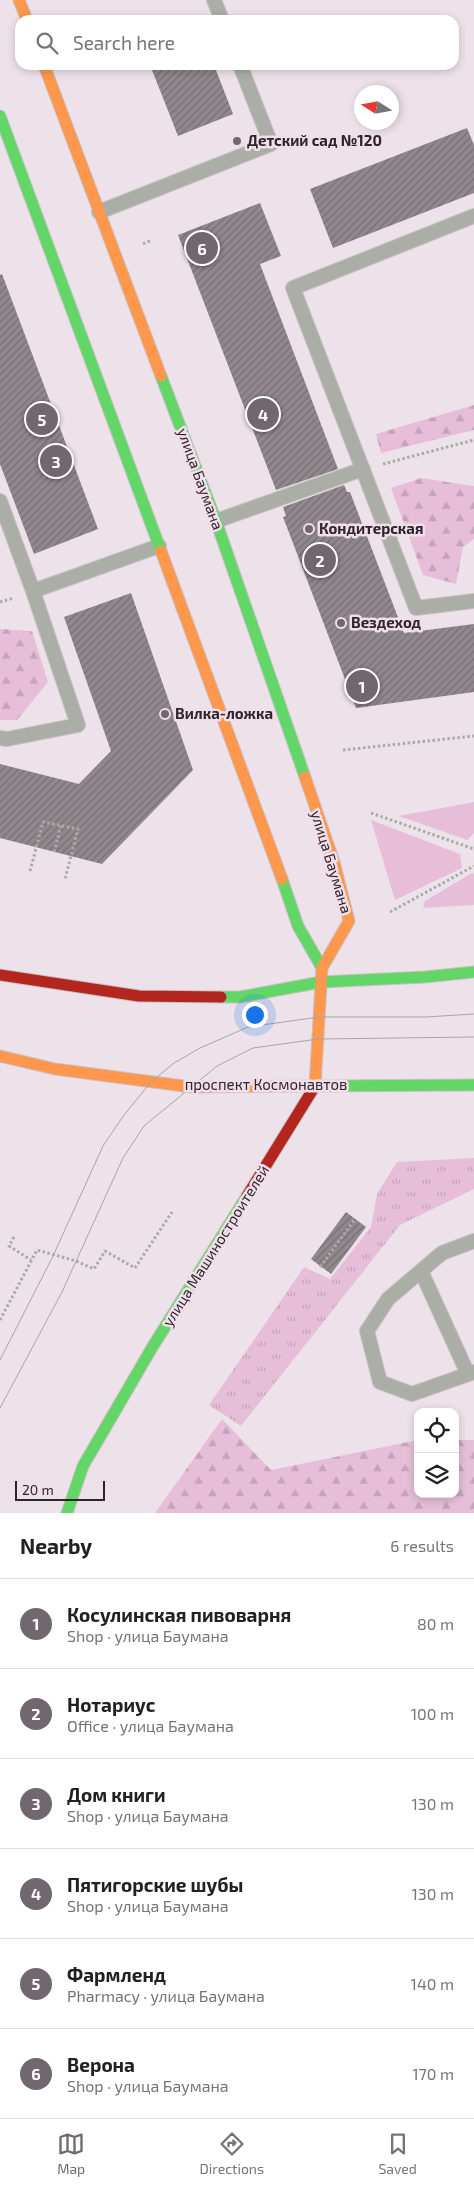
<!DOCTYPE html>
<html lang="en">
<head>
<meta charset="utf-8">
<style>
  :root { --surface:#fff; --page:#f6f6f6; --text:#202124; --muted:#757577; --line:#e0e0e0; --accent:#70686e }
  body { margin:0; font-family:"Exo 2",sans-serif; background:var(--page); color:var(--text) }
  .controls { position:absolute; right:15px; bottom:15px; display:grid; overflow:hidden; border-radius:10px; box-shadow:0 2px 8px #0003 }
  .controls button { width:45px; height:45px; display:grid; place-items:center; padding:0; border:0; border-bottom:1px solid var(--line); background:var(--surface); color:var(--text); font:25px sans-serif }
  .compass { position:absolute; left:354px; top:85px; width:45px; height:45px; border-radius:50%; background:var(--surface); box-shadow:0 2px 8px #0003; rotate:281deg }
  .scale { position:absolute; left:15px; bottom:12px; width:90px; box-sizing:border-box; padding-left:5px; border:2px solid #2d262b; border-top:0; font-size:14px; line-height:18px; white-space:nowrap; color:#2d262b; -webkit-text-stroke:4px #f1deea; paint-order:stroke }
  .you { position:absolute; left:254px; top:1014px; width:18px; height:18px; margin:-12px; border:4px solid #fff; border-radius:50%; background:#1a73e8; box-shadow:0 0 0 8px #1a73e833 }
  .badge { display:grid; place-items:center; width:32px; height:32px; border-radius:50%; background:var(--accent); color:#fff; font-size:16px; font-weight:700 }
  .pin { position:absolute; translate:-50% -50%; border:2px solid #fff; box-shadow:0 1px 5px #0006 }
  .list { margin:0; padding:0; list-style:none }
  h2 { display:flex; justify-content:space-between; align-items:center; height:65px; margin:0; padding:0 20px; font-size:21px }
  h2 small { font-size:16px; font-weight:400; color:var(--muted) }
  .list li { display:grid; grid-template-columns:32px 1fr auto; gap:15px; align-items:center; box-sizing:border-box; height:90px; padding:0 20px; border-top:1px solid var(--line) }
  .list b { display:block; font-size:19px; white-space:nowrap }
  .list p { margin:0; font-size:16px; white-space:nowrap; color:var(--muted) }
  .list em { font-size:16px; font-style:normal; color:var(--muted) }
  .icon { flex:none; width:28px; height:28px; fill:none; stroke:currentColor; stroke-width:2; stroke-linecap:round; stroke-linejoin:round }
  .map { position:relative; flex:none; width:474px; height:1513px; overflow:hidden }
  .search { position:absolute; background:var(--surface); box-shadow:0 2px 8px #0003; left:15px; right:15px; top:15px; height:55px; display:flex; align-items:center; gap:12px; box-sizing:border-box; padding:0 18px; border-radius:15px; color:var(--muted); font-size:19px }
  .sheet { height:605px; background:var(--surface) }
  nav { display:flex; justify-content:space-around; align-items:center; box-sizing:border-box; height:70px; border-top:1px solid var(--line); background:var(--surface); font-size:14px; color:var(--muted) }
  nav a { display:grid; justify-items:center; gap:2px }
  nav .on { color:var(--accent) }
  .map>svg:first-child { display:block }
  .grass { fill:url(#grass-tufts) }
  .forest { fill:url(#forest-firs) }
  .green { fill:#e6bed8 }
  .building { fill:url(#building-hatch) }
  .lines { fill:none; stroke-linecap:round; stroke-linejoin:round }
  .lane-casing { stroke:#cac1c6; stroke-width:16 }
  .fast-casing { stroke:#cac1c6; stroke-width:13 }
  .slow-casing { stroke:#cac1c6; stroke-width:13 }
  .jam-casing { stroke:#cac1c6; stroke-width:13 }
  .path { stroke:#a9aba7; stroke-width:3; stroke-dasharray:2.5 2.5; stroke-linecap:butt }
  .lane { stroke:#aaaea6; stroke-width:14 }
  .fast { stroke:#63d668; stroke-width:11 }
  .slow { stroke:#ff974d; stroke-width:11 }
  .jam { stroke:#b3261e; stroke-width:11 }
  .tram { stroke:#a6a6a3; stroke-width:1 }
  .poi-dot { fill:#70686e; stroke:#f1deea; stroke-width:2 }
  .labels { text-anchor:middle; stroke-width:5; stroke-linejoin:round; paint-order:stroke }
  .poi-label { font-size:15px; font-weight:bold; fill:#2d262b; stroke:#f1deea; text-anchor:start }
  .street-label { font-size:15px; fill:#2d262b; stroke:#f1deea }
</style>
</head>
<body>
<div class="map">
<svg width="474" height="1513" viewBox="0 0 474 1513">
  <defs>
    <pattern id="grass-tufts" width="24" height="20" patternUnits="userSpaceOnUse" patternTransform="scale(1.25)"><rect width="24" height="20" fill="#e6bed8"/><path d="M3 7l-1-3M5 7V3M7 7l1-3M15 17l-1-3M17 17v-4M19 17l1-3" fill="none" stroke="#c6a3ba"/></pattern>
    <pattern id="forest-firs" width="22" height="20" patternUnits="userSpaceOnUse" patternTransform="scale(1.25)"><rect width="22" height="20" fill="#e6bed8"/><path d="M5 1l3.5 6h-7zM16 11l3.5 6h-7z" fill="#c6a3ba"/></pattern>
    <pattern id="building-hatch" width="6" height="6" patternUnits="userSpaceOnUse" patternTransform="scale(1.25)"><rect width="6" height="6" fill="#90888d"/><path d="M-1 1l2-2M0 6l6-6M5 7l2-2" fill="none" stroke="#766f73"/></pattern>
  </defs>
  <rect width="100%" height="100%" fill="#ede2e9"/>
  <path class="grass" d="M 474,1158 L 474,1189 L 400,1225 L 241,1426 L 209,1405 L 304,1267 L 330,1279 L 371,1227 L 377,1194 L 397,1162 Z"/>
  <path class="forest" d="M 474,405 L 474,430 L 381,453 L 376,434 Z
    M 421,478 L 474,486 L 474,539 L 463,547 L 456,584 L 423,575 L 391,488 Z
    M 0,629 L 32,631 L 48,682 L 17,720 L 0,720 Z
    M 222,1419 L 271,1470 L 418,1440 L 418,1494 L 455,1494 L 455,1440 L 474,1440 L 474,1513 L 155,1513 Z"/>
  <path class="green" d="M 474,802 L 474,833 L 467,840 L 399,816 Z
    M 371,820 L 460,854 L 462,868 L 395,900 Z
    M 472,873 L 474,874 L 474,905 L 423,908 L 425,901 Z"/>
  <path class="building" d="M 150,65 L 214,65 L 233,114 L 178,136 Z
    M 467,128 L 474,145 L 474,193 L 333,248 L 310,189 Z
    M 260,203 L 281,256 L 260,264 L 338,469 L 276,490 L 178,235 Z
    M 2,274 L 98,529 L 34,554 L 0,464 L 0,275 Z
    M 344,485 L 347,492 L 350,492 L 404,633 L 474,624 L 474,692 L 356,708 L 283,517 L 286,516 L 283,507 Z
    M 131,593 L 193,770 L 102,864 L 0,838 L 0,764 L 79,784 L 111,751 L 64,617 Z
    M 346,1212 L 366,1227 L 331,1274 L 311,1259 Z"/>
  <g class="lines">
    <defs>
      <path id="lane" d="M 214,0 L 222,20
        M 99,212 L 271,144 L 240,65
        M 474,216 L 293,288 L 416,608 L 474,601
        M 0,501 L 33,591 L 78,725 L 7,739 L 0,738
        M 216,521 L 363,469
        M 33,591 L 159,546
        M 474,1241 L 442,1253 L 388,1299 L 367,1331 L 380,1382 L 412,1394 L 474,1372
        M 421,1271 L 468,1374"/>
      <path id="fast" d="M 0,116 L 161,551
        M 161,376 L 216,521 L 305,777
        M 282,879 L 298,926 L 322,968
        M 221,997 L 240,997 L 321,982 L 425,977 L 474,972
        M 315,1086 L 474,1085
        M 67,1513 L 83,1466 L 153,1346 L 247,1196"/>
      <path id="slow" d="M 19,0 L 27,20
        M 44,65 L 161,376
        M 161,551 L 282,879
        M 305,777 L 334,862 L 349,921 L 322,968 L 315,1086
        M 0,1056 L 55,1069 L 191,1087 L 315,1086"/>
      <path id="jam" d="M 0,975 L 139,996 L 221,997
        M 247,1196 L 315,1086"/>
    </defs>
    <use href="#lane" class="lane-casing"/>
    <use href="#fast" class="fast-casing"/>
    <use href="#slow" class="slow-casing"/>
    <use href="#jam" class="jam-casing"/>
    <path class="path" d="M 143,244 L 152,240
      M 383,464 L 474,440
      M 0,602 L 14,598
      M 343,750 L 474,736
      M 371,813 L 474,849
      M 54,852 L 61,826
      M 30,871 L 43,822 L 78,829 L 65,879
      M 390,912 L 474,866
      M 14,1237 L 9,1246 L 31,1260
      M 320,1267 L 355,1219
      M 0,1320 L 37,1250 L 76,1261 L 94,1269 L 105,1251 L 135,1268 L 172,1212"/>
    <use href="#lane" class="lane"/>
    <use href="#fast" class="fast"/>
    <use href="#slow" class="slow"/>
    <use href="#jam" class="jam"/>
    <path class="tram" d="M 0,1360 L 53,1256 L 103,1146 L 124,1115 L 151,1082 L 174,1063 L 200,1048 L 248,1027 L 319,1017 L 426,1017 L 474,1014
      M 0,1408 L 62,1292 L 123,1158 L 144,1126 L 217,1066 L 253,1048 L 318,1039 L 474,1037"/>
  </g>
  <g class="poi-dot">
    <circle cx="237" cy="141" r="5"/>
    <circle cx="309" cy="529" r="5"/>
    <circle cx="341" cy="623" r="5"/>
    <circle cx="165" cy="714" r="5"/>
  </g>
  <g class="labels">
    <g class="poi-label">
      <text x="247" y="146">Детский сад №120</text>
      <text x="319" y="534">Кондитерская</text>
      <text x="351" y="628">Вездеход</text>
      <text x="175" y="719">Вилка-ложка</text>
    </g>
    <g class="street-label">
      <text transform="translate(200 479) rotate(70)" y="5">улица Баумана</text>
      <text transform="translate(331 862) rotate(73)" y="5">улица Баумана</text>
      <text x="266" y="1090">проспект Космонавтов</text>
      <text transform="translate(216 1246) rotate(-58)" y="5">улица Машиностроителей</text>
    </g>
  </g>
</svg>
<div class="controls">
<button><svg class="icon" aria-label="locate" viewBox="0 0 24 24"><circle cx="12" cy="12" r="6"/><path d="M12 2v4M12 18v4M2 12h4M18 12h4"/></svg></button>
<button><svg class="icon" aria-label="layers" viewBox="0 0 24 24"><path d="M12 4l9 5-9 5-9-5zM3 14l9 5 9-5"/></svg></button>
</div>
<svg class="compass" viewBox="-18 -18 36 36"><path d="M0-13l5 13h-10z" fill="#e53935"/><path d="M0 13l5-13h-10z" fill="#757577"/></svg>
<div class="scale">20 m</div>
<div class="you"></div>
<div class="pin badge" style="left:362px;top:686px">1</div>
<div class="pin badge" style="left:320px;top:560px">2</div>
<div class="pin badge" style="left:56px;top:461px">3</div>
<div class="pin badge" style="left:263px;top:414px">4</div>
<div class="pin badge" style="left:42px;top:419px">5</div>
<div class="pin badge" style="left:202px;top:248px">6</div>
<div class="search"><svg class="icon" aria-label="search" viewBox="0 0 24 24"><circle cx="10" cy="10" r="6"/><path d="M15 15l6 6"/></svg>Search here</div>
</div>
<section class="sheet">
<h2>Nearby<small>6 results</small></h2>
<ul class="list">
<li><span class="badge">1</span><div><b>Косулинская пивоварня</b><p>Shop · улица Баумана</p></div><em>80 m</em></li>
<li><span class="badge">2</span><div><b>Нотариус</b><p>Office · улица Баумана</p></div><em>100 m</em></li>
<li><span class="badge">3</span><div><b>Дом книги</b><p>Shop · улица Баумана</p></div><em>130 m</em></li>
<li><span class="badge">4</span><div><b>Пятигорские шубы</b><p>Shop · улица Баумана</p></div><em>130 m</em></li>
<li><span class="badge">5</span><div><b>Фармленд</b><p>Pharmacy · улица Баумана</p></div><em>140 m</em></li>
<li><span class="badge">6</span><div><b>Верона</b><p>Shop · улица Баумана</p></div><em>170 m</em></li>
</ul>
</section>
<nav>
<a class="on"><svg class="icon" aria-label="map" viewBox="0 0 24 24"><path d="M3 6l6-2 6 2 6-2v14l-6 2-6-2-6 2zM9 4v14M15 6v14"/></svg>Map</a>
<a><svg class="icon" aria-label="directions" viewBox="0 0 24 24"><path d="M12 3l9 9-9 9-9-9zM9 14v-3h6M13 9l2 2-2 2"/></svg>Directions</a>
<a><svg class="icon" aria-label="saved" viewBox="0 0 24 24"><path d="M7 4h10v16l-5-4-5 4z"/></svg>Saved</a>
</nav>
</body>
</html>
